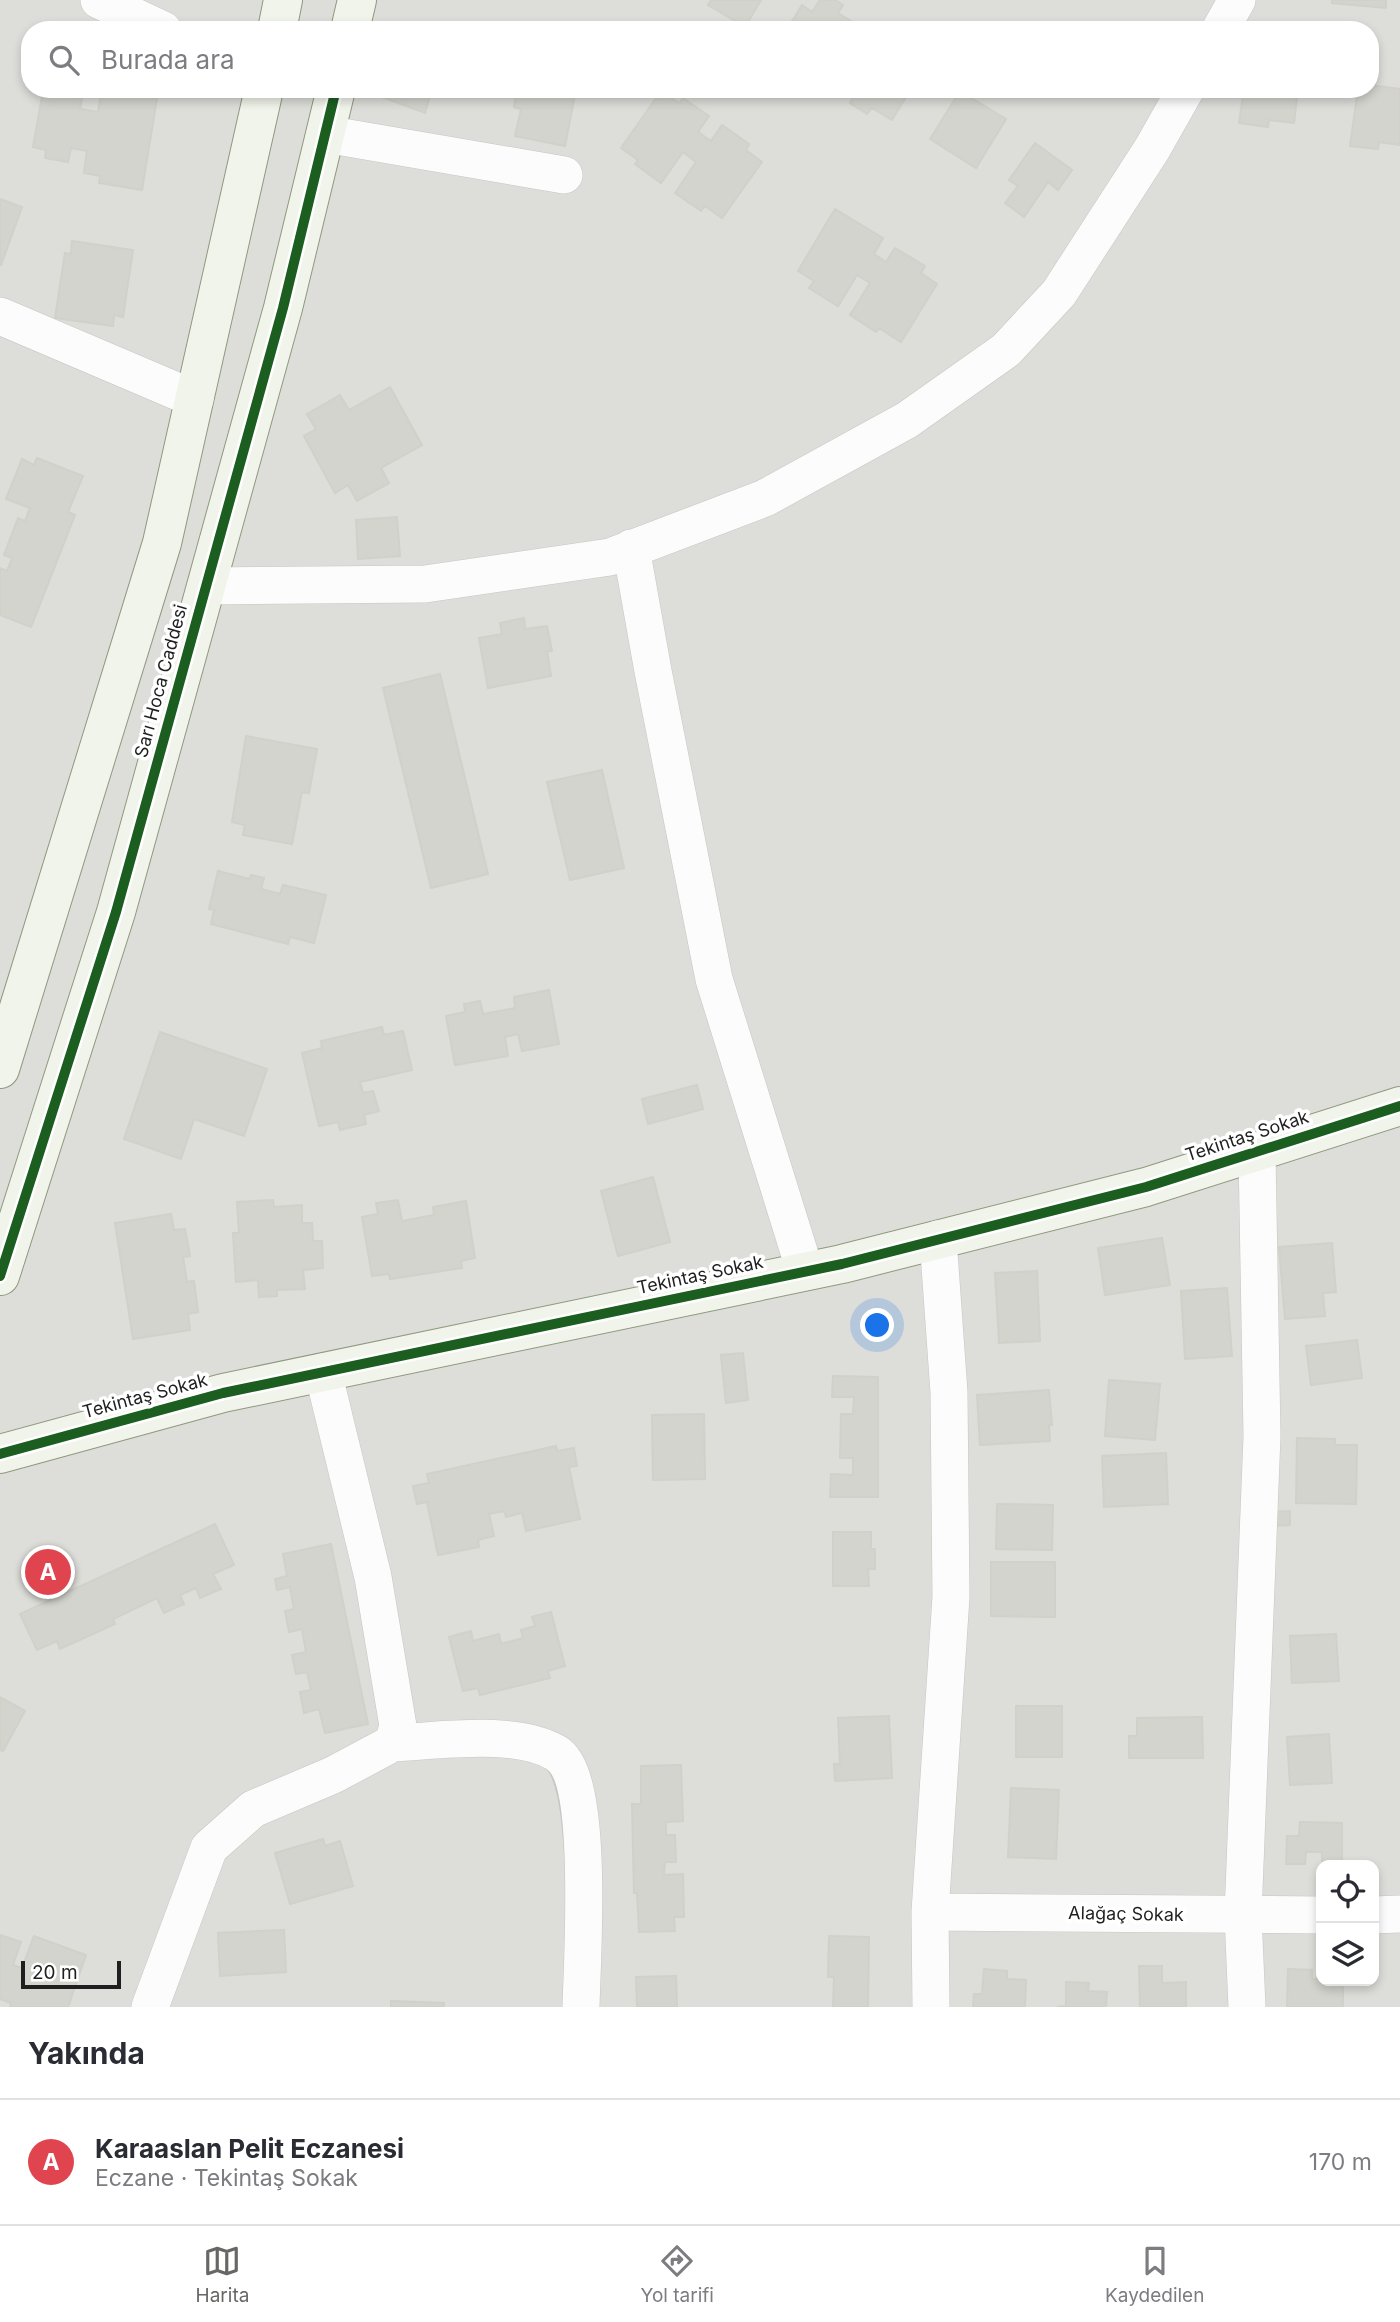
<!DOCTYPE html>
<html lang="tr">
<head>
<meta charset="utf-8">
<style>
  :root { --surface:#fff; --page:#f7f7f7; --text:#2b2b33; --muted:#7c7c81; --line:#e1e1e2; --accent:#676765 }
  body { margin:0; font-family:Inter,sans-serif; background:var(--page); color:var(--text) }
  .controls { position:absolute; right:21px; bottom:21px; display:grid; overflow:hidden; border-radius:14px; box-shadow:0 4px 10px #0003 }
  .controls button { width:63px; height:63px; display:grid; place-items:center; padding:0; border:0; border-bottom:2px solid var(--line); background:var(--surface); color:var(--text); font:35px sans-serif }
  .scale { position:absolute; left:21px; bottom:18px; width:100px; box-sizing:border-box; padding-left:7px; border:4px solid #1f1f1f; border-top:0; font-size:19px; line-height:24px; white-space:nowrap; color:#1f1f1f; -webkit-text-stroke:5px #fff; paint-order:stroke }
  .you { position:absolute; left:878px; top:1326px; width:24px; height:24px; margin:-18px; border:5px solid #fff; border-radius:50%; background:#1a73e8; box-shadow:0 0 0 10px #1a73e833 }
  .badge { display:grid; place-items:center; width:46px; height:46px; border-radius:50%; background:var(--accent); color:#fff; font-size:23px; font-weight:700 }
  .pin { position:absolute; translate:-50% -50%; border:4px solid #fff; box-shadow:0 2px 7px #0006 }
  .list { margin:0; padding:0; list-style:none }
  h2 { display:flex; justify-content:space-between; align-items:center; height:91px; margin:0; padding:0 28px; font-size:30px }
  h2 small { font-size:23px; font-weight:400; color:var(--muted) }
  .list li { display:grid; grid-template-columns:46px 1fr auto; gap:21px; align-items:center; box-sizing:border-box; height:126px; padding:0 28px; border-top:2px solid var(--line) }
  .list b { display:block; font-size:26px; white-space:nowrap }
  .list p { margin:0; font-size:23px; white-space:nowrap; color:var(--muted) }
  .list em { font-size:23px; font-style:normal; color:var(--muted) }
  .icon { flex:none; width:38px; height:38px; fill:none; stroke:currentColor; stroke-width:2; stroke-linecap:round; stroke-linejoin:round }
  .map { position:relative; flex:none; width:1400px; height:2007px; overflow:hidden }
  .search { position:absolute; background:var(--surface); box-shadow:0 4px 10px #0003; left:21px; right:21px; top:21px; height:77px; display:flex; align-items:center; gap:18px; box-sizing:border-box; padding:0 24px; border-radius:28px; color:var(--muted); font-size:26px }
  .sheet { height:217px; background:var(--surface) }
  nav { display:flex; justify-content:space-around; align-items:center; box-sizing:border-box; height:98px; border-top:2px solid var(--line); background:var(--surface); font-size:19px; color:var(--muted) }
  nav a { display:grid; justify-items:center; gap:4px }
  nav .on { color:var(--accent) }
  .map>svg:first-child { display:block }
  .residential { fill:#ddddd9; fill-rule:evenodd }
  .building { fill:#d4d4cf; stroke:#d1d0c9; stroke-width:2 }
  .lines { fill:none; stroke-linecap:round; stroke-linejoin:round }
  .street-casing { stroke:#c6c6c4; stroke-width:38 }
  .secondary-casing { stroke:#8f997f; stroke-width:40 }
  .street { stroke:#fcfcfc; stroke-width:37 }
  .secondary { stroke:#f1f4eb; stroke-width:38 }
  .cycleway-casing { stroke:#fff; stroke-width:15 }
  .cycleway { stroke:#1b5e20; stroke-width:10 }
  .labels { text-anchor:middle; stroke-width:7; stroke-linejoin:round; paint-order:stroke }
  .street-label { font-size:18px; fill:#1f1f1f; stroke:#fff }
</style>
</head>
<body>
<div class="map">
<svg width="1400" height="2007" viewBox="0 0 1400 2007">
  <rect width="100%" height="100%" fill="#eeeee8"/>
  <path class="residential" d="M 0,0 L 1400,0 L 1400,2007 L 0,2007 ZM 30,30 L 1370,30 L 1370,89 L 30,89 ZM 1321,1865 L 1374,1865 L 1374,1981 L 1321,1981 Z"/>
  <path class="building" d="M 711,0 L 761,0 L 745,27 L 708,5 Z
    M 820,0 L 835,0 L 843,5 L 838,13 L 856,24 L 852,30 L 800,30 L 791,23 L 802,5 L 812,12 Z
    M 1332,0 L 1386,0 L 1386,8 L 1332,3 Z
    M 405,22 L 426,30 L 402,30 Z
    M 1370,85 L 1400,89 L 1400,145 L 1379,142 L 1378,149 L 1350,146 L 1358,89 L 1370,89 Z
    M 102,89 L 157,98 L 142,190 L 99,183 L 100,176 L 84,173 L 87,151 L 71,148 L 68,162 L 45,158 L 46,150 L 33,147 L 43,91 L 82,98 L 80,109 L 98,112 Z
    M 381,89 L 443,89 L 441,96 L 431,92 L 425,113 L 379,96 Z
    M 517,89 L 576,89 L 565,146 L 515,136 L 521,109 L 514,107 Z
    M 858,89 L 911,89 L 892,120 L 872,108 L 867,114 L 850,103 Z
    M 1244,89 L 1298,89 L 1294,123 L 1269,120 L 1268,127 L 1239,123 Z
    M 661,91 L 679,103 L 683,98 L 709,116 L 698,132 L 711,141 L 722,125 L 749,144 L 746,150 L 762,162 L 722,218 L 705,206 L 701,211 L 675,193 L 696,162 L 683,152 L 661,183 L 635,164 L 638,160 L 621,148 Z
    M 960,91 L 1006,119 L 976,168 L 930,139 Z
    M 1035,143 L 1072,170 L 1058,190 L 1048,182 L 1024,217 L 1005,203 L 1018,186 L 1009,180 Z
    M 0,199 L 22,207 L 1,265 L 0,265 Z
    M 835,209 L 883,238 L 874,254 L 886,262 L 895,248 L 925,266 L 921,273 L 937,284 L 901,342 L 879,328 L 876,332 L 850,315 L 870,283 L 857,275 L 838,306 L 809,288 L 814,281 L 798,271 Z
    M 72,241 L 133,250 L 123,317 L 114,315 L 113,326 L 55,318 L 65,253 L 71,254 Z
    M 390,387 L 422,445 L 381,468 L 389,483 L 357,501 L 348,485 L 335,493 L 304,436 L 316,429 L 307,414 L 340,395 L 349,410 Z
    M 37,458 L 83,476 L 68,512 L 75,515 L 31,627 L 0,615 L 0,568 L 7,571 L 12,558 L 4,555 L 18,518 L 25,521 L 30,508 L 6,499 L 22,459 L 34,465 Z
    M 397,517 L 400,556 L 358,559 L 356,520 Z
    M 524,618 L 525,629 L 547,626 L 552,651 L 547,651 L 551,676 L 488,688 L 479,638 L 502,634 L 500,623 Z
    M 440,674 L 488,874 L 431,888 L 383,688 Z
    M 246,736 L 317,749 L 309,793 L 302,792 L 292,844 L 243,835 L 245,825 L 232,822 Z
    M 602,770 L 624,868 L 570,880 L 547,782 Z
    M 218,871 L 250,879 L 251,875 L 264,878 L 261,889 L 280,894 L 283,885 L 326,895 L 314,943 L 290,937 L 288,944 L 211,924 L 214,910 L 209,909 Z
    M 549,990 L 559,1044 L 522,1051 L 518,1034 L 505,1037 L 508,1056 L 455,1065 L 446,1016 L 465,1012 L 464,1004 L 480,1001 L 483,1014 L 515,1008 L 514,997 Z
    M 382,1027 L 384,1035 L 403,1031 L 412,1070 L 360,1082 L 363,1093 L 373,1091 L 379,1111 L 364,1115 L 366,1124 L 340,1130 L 338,1122 L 319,1126 L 302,1053 L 322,1048 L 321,1041 Z
    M 160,1032 L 267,1069 L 244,1136 L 194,1119 L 181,1159 L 124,1139 Z
    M 697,1085 L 703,1109 L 648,1124 L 642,1099 Z
    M 653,1177 L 670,1242 L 618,1256 L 601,1191 Z
    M 273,1200 L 274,1207 L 302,1205 L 302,1223 L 312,1223 L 313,1241 L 322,1241 L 323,1268 L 303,1270 L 305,1289 L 277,1290 L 277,1296 L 259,1297 L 258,1280 L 236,1282 L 233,1233 L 239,1233 L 237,1202 Z
    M 398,1200 L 402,1221 L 434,1215 L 433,1207 L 466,1201 L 475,1258 L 461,1261 L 462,1268 L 390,1279 L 389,1274 L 372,1276 L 362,1217 L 378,1214 L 376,1203 Z
    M 171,1214 L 174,1230 L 185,1229 L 190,1256 L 183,1257 L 187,1282 L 194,1281 L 198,1312 L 188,1314 L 190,1330 L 133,1339 L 115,1223 Z
    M 1162,1238 L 1170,1285 L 1105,1295 L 1098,1248 Z
    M 1332,1243 L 1336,1292 L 1323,1293 L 1325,1316 L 1285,1319 L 1279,1247 Z
    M 1037,1271 L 1040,1341 L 999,1343 L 995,1273 Z
    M 1227,1288 L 1232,1356 L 1185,1359 L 1181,1291 Z
    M 1357,1340 L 1362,1378 L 1311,1385 L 1306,1346 Z
    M 743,1353 L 748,1400 L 726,1403 L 721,1355 Z
    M 833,1376 L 878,1377 L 878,1497 L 830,1497 L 831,1474 L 853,1475 L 853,1458 L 840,1458 L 841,1414 L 853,1414 L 854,1397 L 832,1397 Z
    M 1109,1380 L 1160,1384 L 1155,1440 L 1105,1436 Z
    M 1049,1390 L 1052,1425 L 1049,1425 L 1050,1441 L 980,1445 L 977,1395 Z
    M 704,1414 L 705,1479 L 653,1480 L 652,1415 Z
    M 1297,1438 L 1335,1439 L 1335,1445 L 1357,1445 L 1356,1504 L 1296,1503 Z
    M 556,1446 L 557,1451 L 574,1448 L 577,1466 L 569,1467 L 580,1519 L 526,1531 L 522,1513 L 506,1517 L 504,1511 L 489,1514 L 494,1536 L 478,1540 L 479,1547 L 438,1555 L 427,1502 L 417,1504 L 413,1486 L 429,1483 L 427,1474 Z
    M 1166,1453 L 1168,1504 L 1104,1507 L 1102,1456 Z
    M 997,1504 L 1053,1505 L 1052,1550 L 996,1549 Z
    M 1290,1511 L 1290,1525 L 1268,1526 L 1268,1512 Z
    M 215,1524 L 234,1565 L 213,1574 L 221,1589 L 200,1598 L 196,1588 L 180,1595 L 184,1604 L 164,1613 L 157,1598 L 113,1619 L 115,1624 L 60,1649 L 57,1641 L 37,1650 L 20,1614 Z
    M 833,1532 L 871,1532 L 871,1549 L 875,1549 L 875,1569 L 868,1569 L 869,1586 L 833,1586 Z
    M 331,1544 L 368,1724 L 325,1733 L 319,1709 L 304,1713 L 300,1692 L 311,1690 L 307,1672 L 296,1674 L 292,1655 L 306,1652 L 302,1629 L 289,1632 L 285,1611 L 294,1609 L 290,1587 L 277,1590 L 275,1579 L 287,1576 L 283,1554 Z
    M 991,1562 L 1055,1562 L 1055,1617 L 991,1616 Z
    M 551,1612 L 565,1666 L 548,1671 L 550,1678 L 480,1695 L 478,1688 L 463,1691 L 449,1637 L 471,1631 L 473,1641 L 499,1634 L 501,1644 L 523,1638 L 521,1630 L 535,1626 L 532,1617 Z
    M 1336,1634 L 1339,1681 L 1292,1683 L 1290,1636 Z
    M 0,1697 L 25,1711 L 3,1751 L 0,1750 Z
    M 1016,1706 L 1062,1706 L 1062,1757 L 1016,1757 Z
    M 889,1716 L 892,1778 L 835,1781 L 834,1764 L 840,1764 L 838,1718 Z
    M 1202,1717 L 1203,1758 L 1129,1758 L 1129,1736 L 1137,1736 L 1137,1718 Z
    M 1329,1734 L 1332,1783 L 1290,1785 L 1287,1737 Z
    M 681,1765 L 683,1821 L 666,1822 L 666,1835 L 675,1835 L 676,1862 L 665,1862 L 664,1875 L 683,1874 L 684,1917 L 674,1917 L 675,1931 L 639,1932 L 637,1893 L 634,1893 L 632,1804 L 641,1804 L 641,1766 Z
    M 1011,1788 L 1059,1790 L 1056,1859 L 1008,1857 Z
    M 1300,1822 L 1342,1823 L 1342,1865 L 1322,1865 L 1322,1852 L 1306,1852 L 1305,1864 L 1286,1864 L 1287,1836 L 1299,1836 Z
    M 323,1839 L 325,1846 L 340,1841 L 353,1886 L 290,1904 L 275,1853 Z
    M 284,1930 L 286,1972 L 220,1976 L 218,1933 Z
    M 0,1935 L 21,1942 L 13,1965 L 22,1968 L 34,1936 L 86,1955 L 68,2007 L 10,2007 L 11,2003 L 0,1999 Z
    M 829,1936 L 869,1937 L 868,2007 L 833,2007 L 834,1977 L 828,1977 Z
    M 1139,1966 L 1162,1966 L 1162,1983 L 1186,1982 L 1186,2007 L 1140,2007 Z
    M 984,1969 L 1007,1971 L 1007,1979 L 1026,1980 L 1025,2007 L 973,2007 L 974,1994 L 982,1994 Z
    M 1288,1969 L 1312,1970 L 1312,1979 L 1343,1981 L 1343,2007 L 1287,2007 Z
    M 676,1976 L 677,2007 L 637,2007 L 636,1977 Z
    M 1066,1982 L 1089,1983 L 1088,1991 L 1107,1992 L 1106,2007 L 1057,2007 L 1066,2006 Z
    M 391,2001 L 444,2003 L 444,2007 L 391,2007 Z"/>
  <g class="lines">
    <defs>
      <path id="street" d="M 99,0 L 163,30
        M 1220,30 L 1237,0
        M 325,134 L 564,175
        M 0,316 L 195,399
        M 631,548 L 653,671 L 714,979 L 805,1271
        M 206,586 L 425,584 L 610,557 L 765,498 L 907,420 L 1006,350 L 1059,293 L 1152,149 L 1186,89
        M 393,1743 C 439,1741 515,1729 556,1753 C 595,1776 582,1961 581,2007
        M 930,1912 L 1321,1915
        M 1374,1915 L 1400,1914
        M 150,2007 L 209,1848 L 253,1809 L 333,1775 L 393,1743 L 398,1726 L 373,1577 L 323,1372
        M 931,2007 L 930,1912 L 951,1597 L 949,1392 L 938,1239
        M 1247,2007 L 1243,1915 L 1262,1436 L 1257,1152"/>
      <path id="secondary" d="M 277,30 L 283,0
        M 350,30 L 357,0
        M 0,1069 L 162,543 L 264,89
        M 0,1276 L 116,912 L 283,308 L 336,89
        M 0,1454 L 223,1393 L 842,1264 L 1146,1187 L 1400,1106"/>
    </defs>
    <use href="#street" class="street-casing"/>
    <use href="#secondary" class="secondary-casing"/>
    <use href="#street" class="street"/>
    <use href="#secondary" class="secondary"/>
    <defs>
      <path id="cycleway" d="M 0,1276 L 116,912 L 283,308 L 336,89
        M 0,1454 L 223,1393 L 842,1264 L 1146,1187 L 1400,1106"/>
    </defs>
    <use href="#cycleway" class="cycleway-casing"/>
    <use href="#cycleway" class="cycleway"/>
  </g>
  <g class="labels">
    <g class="street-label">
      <text transform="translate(161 681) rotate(-75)" y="6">Sarı Hoca Caddesi</text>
      <text transform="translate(1247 1136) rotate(-18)" y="6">Tekintaş Sokak</text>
      <text transform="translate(700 1275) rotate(-12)" y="6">Tekintaş Sokak</text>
      <text transform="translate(145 1396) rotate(-15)" y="6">Tekintaş Sokak</text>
      <text transform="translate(1126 1914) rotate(1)" y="6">Alağaç Sokak</text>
    </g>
  </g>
</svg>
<div class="controls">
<button><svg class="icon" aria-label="locate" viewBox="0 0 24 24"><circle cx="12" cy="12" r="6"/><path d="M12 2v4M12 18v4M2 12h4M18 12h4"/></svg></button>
<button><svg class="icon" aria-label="layers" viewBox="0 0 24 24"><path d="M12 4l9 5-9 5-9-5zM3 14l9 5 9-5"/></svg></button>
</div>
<div class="scale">20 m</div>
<div class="you"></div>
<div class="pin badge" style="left:48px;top:1572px;background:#e0444e">A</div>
<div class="search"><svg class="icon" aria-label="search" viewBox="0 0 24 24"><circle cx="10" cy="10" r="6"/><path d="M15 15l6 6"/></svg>Burada ara</div>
</div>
<section class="sheet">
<h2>Yakında<small></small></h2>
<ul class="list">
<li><span class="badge" style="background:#e0444e">A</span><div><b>Karaaslan Pelit Eczanesi</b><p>Eczane · Tekintaş Sokak</p></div><em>170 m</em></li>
</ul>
</section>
<nav>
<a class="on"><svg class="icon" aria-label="map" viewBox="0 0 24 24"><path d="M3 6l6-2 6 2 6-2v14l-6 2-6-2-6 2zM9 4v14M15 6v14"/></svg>Harita</a>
<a><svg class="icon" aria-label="directions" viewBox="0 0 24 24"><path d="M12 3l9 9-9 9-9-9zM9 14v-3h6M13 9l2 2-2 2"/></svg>Yol tarifi</a>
<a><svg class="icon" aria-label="saved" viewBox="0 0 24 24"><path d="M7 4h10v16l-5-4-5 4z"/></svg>Kaydedilen</a>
</nav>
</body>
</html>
